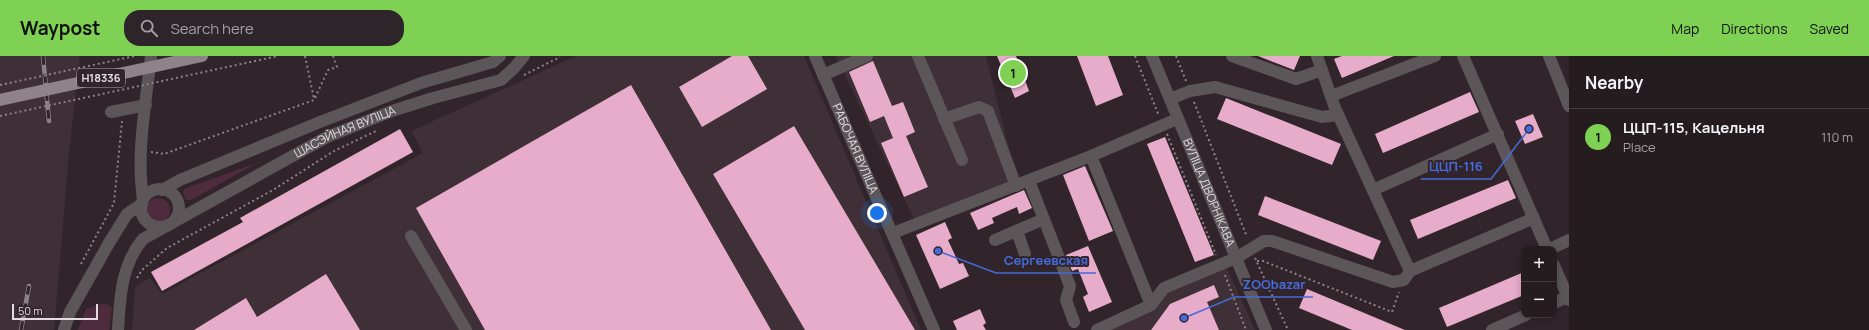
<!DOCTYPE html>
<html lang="en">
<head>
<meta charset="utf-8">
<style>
  :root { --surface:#251c20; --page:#2d2529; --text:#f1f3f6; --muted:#a3a1a5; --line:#423a3e; --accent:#7ed153 }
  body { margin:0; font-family:Manrope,sans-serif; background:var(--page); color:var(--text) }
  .controls { position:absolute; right:12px; bottom:12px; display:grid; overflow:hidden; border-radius:8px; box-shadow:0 2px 10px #0003 }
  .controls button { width:36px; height:36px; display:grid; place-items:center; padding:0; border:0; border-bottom:1px solid var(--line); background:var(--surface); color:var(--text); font:20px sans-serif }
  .scale { position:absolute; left:12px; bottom:10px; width:86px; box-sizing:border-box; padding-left:4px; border:2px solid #e3dbdf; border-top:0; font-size:11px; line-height:14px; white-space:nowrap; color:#e3dbdf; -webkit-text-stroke:3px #31252b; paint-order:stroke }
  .you { position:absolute; left:877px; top:157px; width:14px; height:14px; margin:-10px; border:3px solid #fff; border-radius:50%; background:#1a73e8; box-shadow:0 0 0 6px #1a73e833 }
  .badge { display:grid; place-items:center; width:26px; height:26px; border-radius:50%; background:var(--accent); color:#111; font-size:13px; font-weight:700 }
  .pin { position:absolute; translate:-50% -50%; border:2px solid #fff; box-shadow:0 1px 4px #0006 }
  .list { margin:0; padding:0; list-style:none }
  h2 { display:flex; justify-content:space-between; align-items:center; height:52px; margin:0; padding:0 16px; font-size:17px }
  h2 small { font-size:13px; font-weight:400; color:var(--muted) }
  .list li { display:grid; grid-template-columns:26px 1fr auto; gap:12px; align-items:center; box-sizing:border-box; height:56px; padding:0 16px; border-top:1px solid var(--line) }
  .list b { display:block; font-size:15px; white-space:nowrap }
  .list p { margin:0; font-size:13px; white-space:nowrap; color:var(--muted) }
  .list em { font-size:13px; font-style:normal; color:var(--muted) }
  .icon { flex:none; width:22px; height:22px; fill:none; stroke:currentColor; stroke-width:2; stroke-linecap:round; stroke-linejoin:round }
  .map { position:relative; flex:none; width:1569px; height:274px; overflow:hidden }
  header { display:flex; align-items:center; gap:24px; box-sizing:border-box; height:56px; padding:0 20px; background:var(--accent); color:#111 }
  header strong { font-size:19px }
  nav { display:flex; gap:22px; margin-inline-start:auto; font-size:14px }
  .search { width:280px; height:36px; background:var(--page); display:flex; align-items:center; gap:10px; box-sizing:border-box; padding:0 14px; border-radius:16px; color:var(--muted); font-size:15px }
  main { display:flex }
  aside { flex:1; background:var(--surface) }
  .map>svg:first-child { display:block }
  .built { fill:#3f2f37 }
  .green { fill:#4e2c3e }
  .building { fill:#e8accb }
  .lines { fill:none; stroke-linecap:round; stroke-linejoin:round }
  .path { stroke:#8c8287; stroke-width:2; stroke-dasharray:2 3; stroke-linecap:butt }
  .minor { stroke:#5c5659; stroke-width:12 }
  .rail-casing { stroke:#8c8287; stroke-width:4.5 }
  .rail { stroke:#31252b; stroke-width:3; stroke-dasharray:9; stroke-linecap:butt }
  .path-bridge { stroke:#8c8287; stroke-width:2; stroke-dasharray:2 3; stroke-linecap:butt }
  .major-bridge { stroke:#8f8389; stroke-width:12 }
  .labels { text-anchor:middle; stroke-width:4; stroke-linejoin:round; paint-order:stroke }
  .shield { fill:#31252b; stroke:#aea4a9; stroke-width:1 }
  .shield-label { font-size:11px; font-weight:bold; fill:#e3dbdf }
  .street-label { font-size:12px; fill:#e3dbdf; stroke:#31252b }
  .leader { fill:none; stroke:#456ad9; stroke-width:1.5 }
  .callout-dot { fill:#456ad9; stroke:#31252b; stroke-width:1.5 }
  .callout-label { font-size:13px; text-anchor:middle; font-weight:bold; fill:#456ad9; stroke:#31252b; stroke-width:4; stroke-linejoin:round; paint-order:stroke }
</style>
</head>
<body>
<header>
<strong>Waypost</strong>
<div class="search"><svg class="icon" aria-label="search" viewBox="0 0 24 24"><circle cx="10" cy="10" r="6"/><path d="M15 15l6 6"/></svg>Search here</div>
<nav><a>Map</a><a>Directions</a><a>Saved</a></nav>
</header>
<main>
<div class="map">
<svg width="1569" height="274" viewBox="0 0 1569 274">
  <rect width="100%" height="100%" fill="#31252b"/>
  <path class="built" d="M 0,0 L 80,0 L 69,97 L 54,274 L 0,274 Z
    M 576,0 L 804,0 L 921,274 L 132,274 L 135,231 L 150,222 L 162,238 L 423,97 L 411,75 Z
    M 836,0 L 986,0 L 1015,117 L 1020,126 L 915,165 Z
    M 1226,210 L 1255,274 L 1108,274 L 1168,234 Z"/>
  <path class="green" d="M 257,107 L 191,144 L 186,144 L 183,137 L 184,133 Z
    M146 154a12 12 0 1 1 24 0a12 12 0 1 1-24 0Z
    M 105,247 L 112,252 L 109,274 L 78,274 L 86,253 Z"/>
  <path class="building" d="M 732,0 L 748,0 L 767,33 L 702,71 L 679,31 Z
    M 997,0 L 1016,0 L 1029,35 L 1015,42 Z
    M 1077,0 L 1108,0 L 1123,39 L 1096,50 Z
    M 1258,0 L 1300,0 L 1294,14 Z
    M 1342,0 L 1394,0 L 1342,22 L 1334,3 Z
    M 873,5 L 892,50 L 903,46 L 915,76 L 906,80 L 928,131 L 904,141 L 881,87 L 893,82 L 884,60 L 870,66 L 849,16 Z
    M 631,29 L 771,274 L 485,274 L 416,152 Z
    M 1470,36 L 1479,56 L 1383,97 L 1375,78 Z
    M 1226,42 L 1341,88 L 1332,109 L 1217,63 Z
    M 1533,58 L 1543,81 L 1525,88 L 1515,65 Z
    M 794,70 L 915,274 L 805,274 L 713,118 Z
    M 400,73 L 413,96 L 162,235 L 151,216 L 243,166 L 240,162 Z
    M 1165,81 L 1214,199 L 1195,206 L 1147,88 Z
    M 1085,110 L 1113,175 L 1089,185 L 1063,119 Z
    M 1508,124 L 1516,142 L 1418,183 L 1410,164 Z
    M 1024,134 L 1032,152 L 1019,158 L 1017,151 L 992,162 L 994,167 L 978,174 L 970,157 Z
    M 1265,140 L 1381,185 L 1373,204 L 1258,159 Z
    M 945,166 L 952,182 L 948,184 L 959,208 L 963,207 L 969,220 L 940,233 L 916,179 Z
    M 1088,190 L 1112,246 L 1089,256 L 1083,241 L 1088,238 L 1078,213 L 1072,215 L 1066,199 Z
    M 1524,216 L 1524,239 L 1447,271 L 1439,252 Z
    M 326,218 L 360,274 L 194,274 L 246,242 L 257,261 Z
    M 1214,229 L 1219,241 L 1207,246 L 1219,274 L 1151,274 L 1170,248 Z
    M 1307,233 L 1405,274 L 1352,274 L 1299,252 Z
    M 980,253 L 986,267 L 983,269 L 986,274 L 957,274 L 953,265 Z"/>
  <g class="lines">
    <path class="path" d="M 305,0 L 314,43
      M 1135,0 L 1159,60
      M 1176,0 L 1186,25
      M 524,19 L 560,1
      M 1194,46 L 1247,181
      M 1167,78 L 1216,199
      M 151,96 L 164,98 L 314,44 L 328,14 L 337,11 L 333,0
      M 1255,202 L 1288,274
      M 1257,205 L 1263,205 L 1392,256 L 1399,236
      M 81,208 L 114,147 L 122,65
      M 1225,219 L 1246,274
      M 137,222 L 142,214 L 167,192 L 273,134 L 334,95 L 376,75"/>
    <g class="minor">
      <path id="s1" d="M 815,0 L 934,274"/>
      <path d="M 918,0 L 962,104"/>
      <path id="s2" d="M 1152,0 L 1266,274"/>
      <path d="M 1232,0 L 1296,23 L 1322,14"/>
      <path d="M 1317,0 L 1335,52 L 1410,215 L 1534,162"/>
      <path d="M 1463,0 L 1547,193"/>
      <path d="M 1549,0 L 1569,50"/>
      <path d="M 823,19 L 867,0"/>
      <path d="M 1331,40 L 1435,0"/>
      <path d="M 1170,43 L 1190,35 L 1215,31 L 1322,61 L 1338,59"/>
      <path d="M 111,56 L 146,49"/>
      <path d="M 944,63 L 979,51 L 988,55 L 1016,130"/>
      <path d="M 1091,100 L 1177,63"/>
      <path d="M 1029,125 L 1070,230 L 1066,244 L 1074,266"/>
      <circle cx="160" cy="152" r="19"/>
      <path d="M 162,134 L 180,124 L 320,66 L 421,27 L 493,6 L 500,0"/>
      <path d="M 1373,134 L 1498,78"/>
      <path d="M 143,143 C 136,97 146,47 151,0"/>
      <path d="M 1017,175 L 1025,198"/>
      <path d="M 893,177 L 1091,100 L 1151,249"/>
      <path d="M 411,180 L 466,274"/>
      <path d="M 995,184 L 1044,163"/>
      <path d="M 1550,193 L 1569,184"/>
      <path d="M 1554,209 L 1569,244"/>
      <path d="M 1554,247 L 1567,241"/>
      <path d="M 64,274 L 70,256 L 109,187 L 127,158 L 142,148"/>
      <path id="s3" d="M 118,274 C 120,242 121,209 143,183 L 327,81 L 392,55 L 433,42 L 501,24 L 514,12 L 524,0"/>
      <path d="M 1097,274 L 1151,249 L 1164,232 L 1236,202 L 1264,185 L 1272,185 L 1393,226 L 1404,224 L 1410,215"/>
      <path d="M 1492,274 L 1526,259"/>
    </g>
    <defs>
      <path id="rail" d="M 43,0 L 49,65
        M 21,274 L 29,230"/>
    </defs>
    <use href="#rail" class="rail-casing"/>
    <use href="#rail" class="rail"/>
    <path class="path-bridge" d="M 0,29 L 135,0
      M 0,60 L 278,0"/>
    <path class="major-bridge" d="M 0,44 L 202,0"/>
  </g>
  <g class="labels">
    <rect class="shield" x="77" y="13" width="48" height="18" rx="3"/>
    <g class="shield-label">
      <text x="101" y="26">Н18336</text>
    </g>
    <g class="street-label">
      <text dy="4" stroke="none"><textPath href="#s3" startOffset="325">ШАСЭЙНАЯ ВУЛІЦА</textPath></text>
      <text dy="4" stroke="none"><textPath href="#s1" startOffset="101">РАБОЧАЯ ВУЛІЦА</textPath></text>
      <text dy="4" stroke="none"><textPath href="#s2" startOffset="148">ВУЛІЦА ДВОРНІКАВА</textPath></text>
    </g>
  </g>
  <path class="leader" d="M1529 73L1491 123H1421M938 195L996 217H1096M1184 262L1234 241H1313"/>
  <g class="callout-dot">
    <circle cx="1529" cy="73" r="4"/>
    <circle cx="938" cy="195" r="4"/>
    <circle cx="1184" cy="262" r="4"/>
  </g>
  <g class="callout-label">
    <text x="1456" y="115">ЦЦП-116</text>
    <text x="1046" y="209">Сергеевская</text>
    <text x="1274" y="233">ZOObazar</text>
  </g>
</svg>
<div class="controls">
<button>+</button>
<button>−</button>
</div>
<div class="scale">50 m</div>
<div class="you"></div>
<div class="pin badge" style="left:1013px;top:17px">1</div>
</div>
<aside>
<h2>Nearby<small></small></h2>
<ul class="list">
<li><span class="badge">1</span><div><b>ЦЦП-115, Кацельня</b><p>Place</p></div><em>110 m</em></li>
</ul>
</aside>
</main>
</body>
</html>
